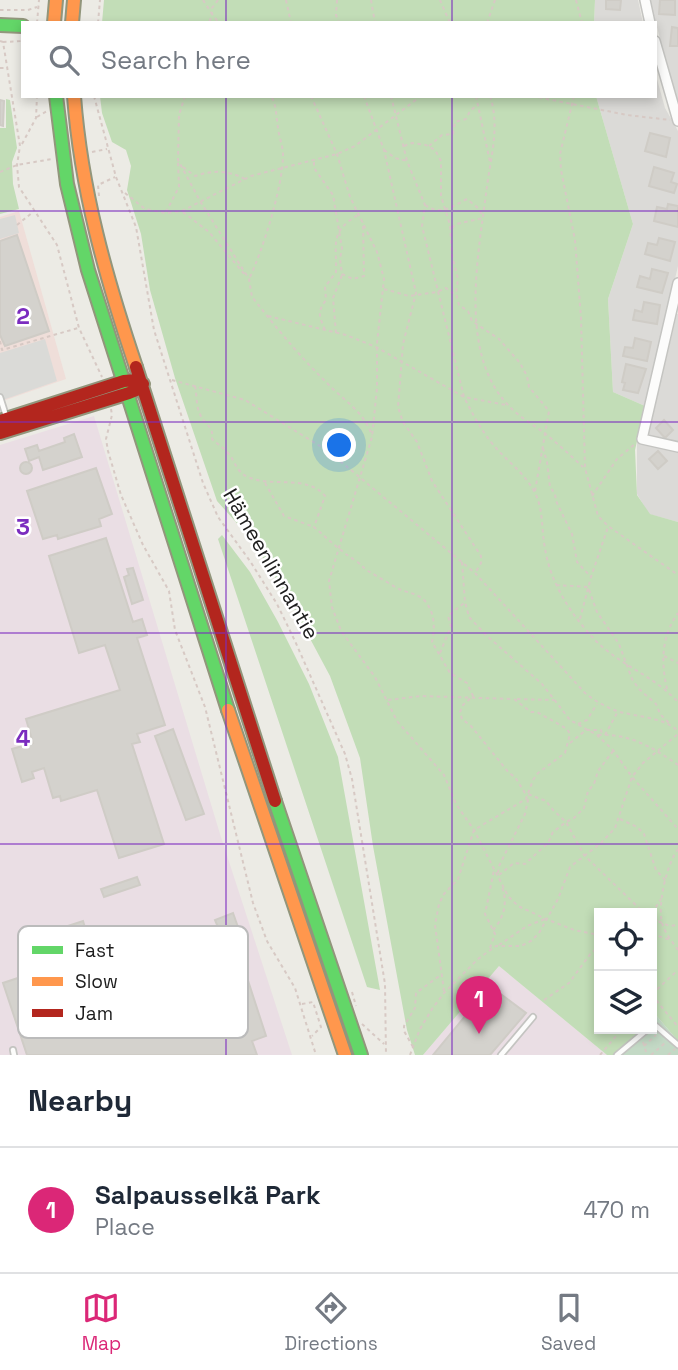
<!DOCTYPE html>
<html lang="en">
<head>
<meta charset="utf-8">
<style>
  :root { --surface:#fff; --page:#f2f2f3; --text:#1f2937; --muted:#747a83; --line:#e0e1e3; --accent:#db2777 }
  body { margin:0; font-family:"Space Grotesk",sans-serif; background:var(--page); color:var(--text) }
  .controls { position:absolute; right:21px; bottom:21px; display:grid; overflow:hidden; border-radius:0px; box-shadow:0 4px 10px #0003 }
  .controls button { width:63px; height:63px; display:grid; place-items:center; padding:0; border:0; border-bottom:2px solid var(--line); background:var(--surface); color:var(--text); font:35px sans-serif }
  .you { position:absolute; left:340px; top:446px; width:24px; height:24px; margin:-18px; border:5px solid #fff; border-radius:50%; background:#1a73e8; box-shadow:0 0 0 10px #1a73e833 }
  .badge { display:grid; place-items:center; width:46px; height:46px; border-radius:50%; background:var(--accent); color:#fff; font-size:23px; font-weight:700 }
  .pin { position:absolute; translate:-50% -58px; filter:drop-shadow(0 2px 4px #0008) }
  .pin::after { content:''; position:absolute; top:37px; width:24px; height:21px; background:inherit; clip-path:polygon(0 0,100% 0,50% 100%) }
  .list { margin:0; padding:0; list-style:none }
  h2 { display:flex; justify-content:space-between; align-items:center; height:91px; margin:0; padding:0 28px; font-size:30px }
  h2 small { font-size:23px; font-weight:400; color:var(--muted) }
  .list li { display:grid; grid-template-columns:46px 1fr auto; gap:21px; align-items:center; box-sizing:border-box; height:126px; padding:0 28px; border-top:2px solid var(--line) }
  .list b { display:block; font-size:26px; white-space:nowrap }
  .list p { margin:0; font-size:23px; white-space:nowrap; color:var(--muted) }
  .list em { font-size:23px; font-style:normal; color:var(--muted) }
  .icon { flex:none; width:38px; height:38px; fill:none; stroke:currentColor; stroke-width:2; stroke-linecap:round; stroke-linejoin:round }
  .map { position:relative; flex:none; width:678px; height:1055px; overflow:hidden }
  .search { position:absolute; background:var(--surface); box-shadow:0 4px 10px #0003; left:21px; right:21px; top:21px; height:77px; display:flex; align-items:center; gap:18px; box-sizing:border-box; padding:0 24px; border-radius:0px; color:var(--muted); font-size:26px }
  .sheet { height:217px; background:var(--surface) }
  nav { display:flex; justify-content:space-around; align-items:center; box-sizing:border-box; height:98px; border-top:2px solid var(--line); background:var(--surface); font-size:19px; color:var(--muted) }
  nav a { display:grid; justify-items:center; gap:4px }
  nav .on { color:var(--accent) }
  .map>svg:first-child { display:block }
  .residential { fill:#dbdad7 }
  .commercial { fill:#efded9 }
  .industrial { fill:#eadee4 }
  .forest { fill:#c2ddb7 }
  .cemetery { fill:#c3d9c5 }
  .parking { fill:#dadad7 }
  .building { fill:#d4d2cd; stroke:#cfccc6; stroke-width:2 }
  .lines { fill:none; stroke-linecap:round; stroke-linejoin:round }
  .lane-casing { stroke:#c4c4c1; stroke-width:8 }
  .street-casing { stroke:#c4c4c1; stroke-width:12 }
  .fast-casing { stroke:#92967c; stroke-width:16 }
  .slow-casing { stroke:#92967c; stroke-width:16 }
  .jam-casing { stroke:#92967c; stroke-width:16 }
  .path { stroke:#d7c9c4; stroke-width:2; stroke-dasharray:3.5 3.5; stroke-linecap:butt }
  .lane { stroke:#fcfcfb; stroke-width:4.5 }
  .street { stroke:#fcfcfb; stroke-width:9 }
  .fast { stroke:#63d668; stroke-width:12 }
  .slow { stroke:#ff974d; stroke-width:12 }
  .jam { stroke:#b3261e; stroke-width:12 }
  .grid { fill:none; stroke:#7b2cbf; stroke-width:2; stroke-opacity:0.55 }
  .labels { text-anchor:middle; stroke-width:5; stroke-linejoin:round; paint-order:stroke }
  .street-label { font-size:21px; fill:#1d1d1d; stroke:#fff }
  .key { fill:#fff; stroke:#bbb; stroke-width:2 }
  .key-label { font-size:19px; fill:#1d1d1d }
  .grid-label { font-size:23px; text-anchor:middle; font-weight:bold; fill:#7b2cbf; stroke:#fff; stroke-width:5; stroke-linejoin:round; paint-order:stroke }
</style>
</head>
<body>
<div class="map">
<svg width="678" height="1055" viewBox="0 0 678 1055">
  <rect width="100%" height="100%" fill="#ecebe5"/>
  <path class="residential" d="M 595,0 L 638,0 L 643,23 L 594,23 Z
    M 650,0 L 678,0 L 678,107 L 671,81 Z
    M 655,72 L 665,108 L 678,131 L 678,266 L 645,406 L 613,392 L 608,299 L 633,224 L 596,96 L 655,96 Z
    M 677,314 L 678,314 L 678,443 L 648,436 Z
    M 637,442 L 678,452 L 678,522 L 649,514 L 637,494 Z"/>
  <path class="commercial" d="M 19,211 L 66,379 L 0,402 L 0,217 Z"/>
  <path class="industrial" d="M 94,416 L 220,834 L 292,1055 L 0,1055 L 0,445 Z
    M 499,966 L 607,1055 L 423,1055 Z"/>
  <path class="forest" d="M 104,0 L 595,0 L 594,23 L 102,23 Z
    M 100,96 L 596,96 L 633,224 L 608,299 L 613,392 L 645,406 L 635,450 L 637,495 L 650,514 L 678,522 L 678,1041 L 655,1014 L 652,1018 L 652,913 L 599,913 L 599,1029 L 642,1029 L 619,1055 L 607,1055 L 499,966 L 423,1055 L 415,1055 L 407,1030 L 373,846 L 360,758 L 330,676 L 291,603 L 251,539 L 217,501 L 175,378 L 150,290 L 141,234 L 127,190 L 131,166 L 126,150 L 112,142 L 102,113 Z
    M 6,99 L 10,100 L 17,148 L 12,162 L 13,184 L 19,209 L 0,214 L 0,128 L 6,128 Z
    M 222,535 L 250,572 L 278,622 L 309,684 L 338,757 L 380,990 L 367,987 L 218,539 Z"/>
  <path class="cemetery" d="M 655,1014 L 678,1041 L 678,1055 L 619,1055 L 642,1029 L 652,1029 L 652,1018 Z"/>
  <path class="parking" d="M 15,215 L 19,233 L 0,239 L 0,219 Z
    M 45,339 L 57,381 L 0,401 L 0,353 Z"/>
  <path class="building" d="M 606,0 L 621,0 L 620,10 L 606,9 Z
    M 660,0 L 675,0 L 675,15 L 659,14 Z
    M 672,27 L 678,28 L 678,46 L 670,46 Z
    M 0,100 L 4,101 L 3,126 L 0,125 Z
    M 650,133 L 670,138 L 666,157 L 645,151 Z
    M 654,167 L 674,173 L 671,182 L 677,184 L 674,193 L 649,186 Z
    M 668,204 L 678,206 L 678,227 L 654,221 L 657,207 L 667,209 Z
    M 17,235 L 49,331 L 5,346 L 0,335 L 0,241 Z
    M 659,238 L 675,242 L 670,261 L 645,254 L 648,243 L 657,245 Z
    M 652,269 L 668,273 L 662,293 L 637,287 L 640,276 L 650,279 Z
    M 644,302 L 660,305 L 657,324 L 633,320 L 635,310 L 642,312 Z
    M 635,338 L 651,342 L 647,361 L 623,356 L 625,347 L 633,348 Z
    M 626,364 L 646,369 L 638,393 L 623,390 L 625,383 L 622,382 Z
    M 664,420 L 673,430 L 665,438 L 656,428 Z
    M 74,434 L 82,457 L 43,470 L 39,457 L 29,461 L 25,449 L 37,445 L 39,451 L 65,442 L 64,438 Z
    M 658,451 L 667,461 L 658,469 L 649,459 Z
    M20 468a6 6 0 1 1 12 0a6 6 0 1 1-12 0Z
    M 96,468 L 112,514 L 99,519 L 101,526 L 58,539 L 57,535 L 43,539 L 27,491 Z
    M 106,538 L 133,622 L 142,619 L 147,635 L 137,638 L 165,725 L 137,734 L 140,742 L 132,744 L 164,844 L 119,858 L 97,790 L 61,801 L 60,796 L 53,798 L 44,768 L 32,772 L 34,778 L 22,782 L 12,749 L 33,743 L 26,719 L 120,690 L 105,645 L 79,653 L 49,556 Z
    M 133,568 L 143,600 L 132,604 L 124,577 L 129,575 L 127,569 Z
    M 173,729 L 204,814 L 186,820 L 155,736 Z
    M 137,877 L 140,885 L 104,897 L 101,889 Z
    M 233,913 L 240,933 L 223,939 L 215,920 Z
    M 83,921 L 93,954 L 156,933 L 160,945 L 182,938 L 189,958 L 104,986 L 110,1003 L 218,968 L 220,973 L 243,965 L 266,1036 L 252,1041 L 257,1055 L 27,1055 L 3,983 L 72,960 L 62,928 Z
    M 490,986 L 526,1013 L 490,1055 L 433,1055 Z"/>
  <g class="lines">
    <defs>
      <path id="lane" d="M 0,397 L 6,416
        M 652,1027 L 656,1026 L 678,1045
        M 13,1050 L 14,1055
        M 501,1055 L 533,1017
        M 617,1055 L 648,1029"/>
      <path id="street" d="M 645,0 L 650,23
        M 655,41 L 678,121
        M 678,283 L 642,439 L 678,447"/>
      <path id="fast" d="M 0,25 L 23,26
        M 56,96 L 67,184 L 88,270 L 228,710
        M 275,801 L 361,1055"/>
      <path id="slow" d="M 54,23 L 56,0
        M 72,23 L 74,0
        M 74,96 C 81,190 106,278 136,367
        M 228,710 L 345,1055"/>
      <path id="jam" d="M 136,367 L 275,801
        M 0,421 L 124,381 L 137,380 L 143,384 L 139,389 L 129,393 L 0,433"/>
    </defs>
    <use href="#lane" class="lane-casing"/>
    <use href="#street" class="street-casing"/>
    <use href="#fast" class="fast-casing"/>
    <use href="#slow" class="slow-casing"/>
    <use href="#jam" class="jam-casing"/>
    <path class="path" d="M 203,0 L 212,14 L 209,23
      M 218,0 L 212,8 L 212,14 L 219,23
      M 286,0 L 291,23
      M 337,0 L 336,15 L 339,23
      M 371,0 L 375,23
      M 440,0 L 450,23
      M 576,0 L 582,23
      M 0,10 L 28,10 L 37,7
      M 37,23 L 39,0
      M 98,23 L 100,0
      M 487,23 L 495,0
      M 0,41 L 3,42 L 20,146 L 17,165 L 19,187 L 57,245 L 79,328 L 102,377
      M 3,42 L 23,41
      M 0,68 L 7,68
      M 94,96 L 116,177 L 136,227 L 154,330 L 203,483 L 218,517 L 250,561 L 277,604 L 295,641 L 345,754 L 352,779 L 385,984 L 386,1055
      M 185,96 L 179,115 L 178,160 L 200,201 L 249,279 L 252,297 C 275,326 300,357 327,383 C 343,400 365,412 372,436
      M 311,96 L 337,154 L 350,197 L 377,252 L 384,279 L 377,343 L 377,388 L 372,437 L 329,581 L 332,607 L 341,631 L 375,677 L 397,721 L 444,775 L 456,804 L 474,830 L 508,896 L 518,906 L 546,919 L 574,930 L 599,935
      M 364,96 L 384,150 L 416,293 L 403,344 L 398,407 L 403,422 L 417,442 L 432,481 L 481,556 L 481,563 L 475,573
      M 391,96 L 407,161 L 425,205 L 422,226 L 464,397 C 472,413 480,428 491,442 C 505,460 523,471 534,491 C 544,509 541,529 545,548 C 550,583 572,616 596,641 C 620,665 654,676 678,702
      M 476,96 L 490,162
      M 490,96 C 500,126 491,156 487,186 C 479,252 457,353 509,406 C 518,416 532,424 543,432 C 557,443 570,455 583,467
      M 532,96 L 627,115 L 670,120
      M 574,96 L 560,154 L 561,170 L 575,240 L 581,318 L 585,468 L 598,516 L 608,526 L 678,575
      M 37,117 L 47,111
      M 22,144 L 36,118 L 37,96
      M 404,146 L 412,143 L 426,145 L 435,150 L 441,161 L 441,196 L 450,225 L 452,255 L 458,279 L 456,293 L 459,305 L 468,311 L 472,321 L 499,339 L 520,363 L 527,376 L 529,387 L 549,411 L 535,491
      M 429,146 L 442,135 L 453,134 L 455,122 L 466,119 L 470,111 L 477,105
      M 384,150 L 395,158 L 407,161
      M 92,152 L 107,149
      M 314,162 L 314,168 L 333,195 L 342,248 L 340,259 L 342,274 L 353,279 L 364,276 L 363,222
      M 183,167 L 195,176 C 212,170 228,170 245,179
      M 0,172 L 17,165 L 52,159
      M 125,193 L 145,209 L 166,213 L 182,211 L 251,176 L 337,154 L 355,146 L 421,96
      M 99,196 L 98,185 L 115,177
      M 425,205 C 441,216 451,207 467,199 L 478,208 L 483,216
      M 166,212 L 179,187 L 178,161
      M 183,212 L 209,232 L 245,275
      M 17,225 L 33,212
      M 452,228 L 456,224 L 483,218
      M 250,277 C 263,249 283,186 283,155 C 283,146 279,137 278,128 C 276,117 277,106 271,96
      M 384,289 L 409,296 L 437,292 L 446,288 L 454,294
      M 268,316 L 346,335 L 376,347 L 464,397 L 506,405
      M 325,330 C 319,316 317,312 326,300 L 325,287 L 336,272 C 337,244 329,232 358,215
      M 336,333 L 333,298 L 342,275
      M 0,341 L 2,350 L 78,328
      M 172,380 L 245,400 L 328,451 L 475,573 L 585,693 C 595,701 607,708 620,712 C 638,717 663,717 678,731
      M 195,386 C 197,395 196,407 200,414 C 204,425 214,425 212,439 C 217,444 223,447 228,453 C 236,462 236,472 248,477 C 272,488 307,474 325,496 L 314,527 C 329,540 339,550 356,561 C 361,564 363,568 368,571 C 377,576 393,586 401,590 C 410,593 418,594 425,601 C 435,613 435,628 432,642 L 450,673 L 467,683 L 473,696 L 463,705 L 460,712 L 462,719 L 471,726 L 509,773 L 515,777 L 525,793 L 546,801 L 553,810 L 566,822 L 584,855 L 644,913
      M 111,409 L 112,415 L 106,439 L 108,451 L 121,495 L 143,545 L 169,591 L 175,630 L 205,707 L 253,903 L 267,941 L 295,988 L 316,1055
      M 543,448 L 547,462 L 550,487 L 555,494 L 556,501 L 572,534 L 577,562 L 591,577
      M 265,483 L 284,516 L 314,527
      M 592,496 L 617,459 L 635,444
      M 462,562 L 465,602 L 469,617 L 487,636 L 542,684 L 570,720 L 597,735 L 613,750 L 632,777 L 678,829
      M 556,585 L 588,587 L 597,612 L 619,644 L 632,679 L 639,689 L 656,704 L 660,714 L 671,725
      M 580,619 L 591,577 L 608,527
      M 440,653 L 451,626 L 448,616 L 464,603
      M 664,656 L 678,663
      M 667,689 C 661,662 661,637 678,613
      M 517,699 L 554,700
      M 388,700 L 421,696 L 512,699
      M 578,724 L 587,720 L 597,704
      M 598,735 C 629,733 654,748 678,765
      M 605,735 L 617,713
      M 570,743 L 586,730 L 601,730 L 602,734
      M 620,819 L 637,827 L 644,834 L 656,870 L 666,881
      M 678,849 C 667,863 656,908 663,926 C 666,934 673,943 678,950
      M 498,873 L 499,866 L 525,814 L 529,795
      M 499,875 L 514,863 L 525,864 L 548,843 L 553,832 L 566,822 L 574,818 L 584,808 L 588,791 L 594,784 L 598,771 L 613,751
      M 654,911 L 657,922
      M 652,913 L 661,899
      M 652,919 L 670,926 L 678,925
      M 493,930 C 504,918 508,902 502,887
      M 652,934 L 671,940
      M 499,945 L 527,926 L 545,919
      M 490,948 L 495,934 L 485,914 L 494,870
      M 444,991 L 435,925 L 439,904 L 444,894 L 458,879 L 474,830 L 526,799 L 533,780 L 538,773 L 565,753 L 570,734 L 567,729 L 537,712 L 531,712 L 514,699
      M 352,992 L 356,1006
      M 652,994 L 678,970
      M 652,995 L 678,1027
      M 544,1000 L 569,983 L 591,953 L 599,947
      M 302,1004 L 313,1002 L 321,1027 L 312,1036
      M 362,1024 L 384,1044
      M 643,1042 L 647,1055
      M 644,1046 L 656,1035
      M 413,1047 L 404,1031 L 404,1026 L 415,1008 L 416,993 L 442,974
      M 410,1055 L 420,1029 L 432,1009 L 444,993 L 478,959 L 496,946 L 521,946 L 531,941 L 539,933 L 558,899 L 570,867 L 601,843 L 615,828 L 632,777 L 643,763 L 678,734
      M 600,1055 L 622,1029
      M 651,1055 L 665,1043
      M 668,1055 L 675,1049"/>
    <use href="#lane" class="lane"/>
    <use href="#street" class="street"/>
    <use href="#fast" class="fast"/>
    <use href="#slow" class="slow"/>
    <use href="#jam" class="jam"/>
  </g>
  <path class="grid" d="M 226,0 L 226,23M 452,0 L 452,23M 226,96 L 226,1055M 452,96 L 452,1055M 0,211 L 678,211M 0,422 L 678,422M 0,633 L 678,633M 0,844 L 678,844"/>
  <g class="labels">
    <g class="street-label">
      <text transform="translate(271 564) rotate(60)" y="7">Hämeenlinnantie</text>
    </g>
  </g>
  <rect x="18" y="926" width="230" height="112" rx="10" class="key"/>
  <rect x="32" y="946" width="31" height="8" fill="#63d668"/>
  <rect x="32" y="977" width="31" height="9" fill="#ff974d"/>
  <rect x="32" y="1009" width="31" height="8" fill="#b3261e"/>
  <g class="key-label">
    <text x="75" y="957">Fast</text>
    <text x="75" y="988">Slow</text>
    <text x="75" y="1020">Jam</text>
  </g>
  <g class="grid-label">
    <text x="23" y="324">2</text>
    <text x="23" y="535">3</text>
    <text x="23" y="746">4</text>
  </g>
</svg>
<div class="controls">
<button><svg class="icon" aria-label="locate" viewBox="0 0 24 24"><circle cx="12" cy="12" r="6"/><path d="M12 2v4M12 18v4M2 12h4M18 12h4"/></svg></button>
<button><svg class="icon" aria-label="layers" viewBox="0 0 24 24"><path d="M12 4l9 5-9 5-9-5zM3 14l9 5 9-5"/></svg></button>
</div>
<div class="you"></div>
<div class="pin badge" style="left:479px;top:1034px">1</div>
<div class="search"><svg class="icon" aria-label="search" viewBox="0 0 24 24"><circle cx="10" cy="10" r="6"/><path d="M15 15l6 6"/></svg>Search here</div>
</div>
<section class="sheet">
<h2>Nearby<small></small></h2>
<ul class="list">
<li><span class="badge">1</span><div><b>Salpausselkä Park</b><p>Place</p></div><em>470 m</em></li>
</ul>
</section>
<nav>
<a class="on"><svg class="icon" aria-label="map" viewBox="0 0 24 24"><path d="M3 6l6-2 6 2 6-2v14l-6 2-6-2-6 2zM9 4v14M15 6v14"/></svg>Map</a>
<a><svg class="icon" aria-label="directions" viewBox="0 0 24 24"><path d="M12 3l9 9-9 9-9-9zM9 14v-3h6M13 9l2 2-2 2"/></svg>Directions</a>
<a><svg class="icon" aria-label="saved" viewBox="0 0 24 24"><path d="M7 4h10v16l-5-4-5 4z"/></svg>Saved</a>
</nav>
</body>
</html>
